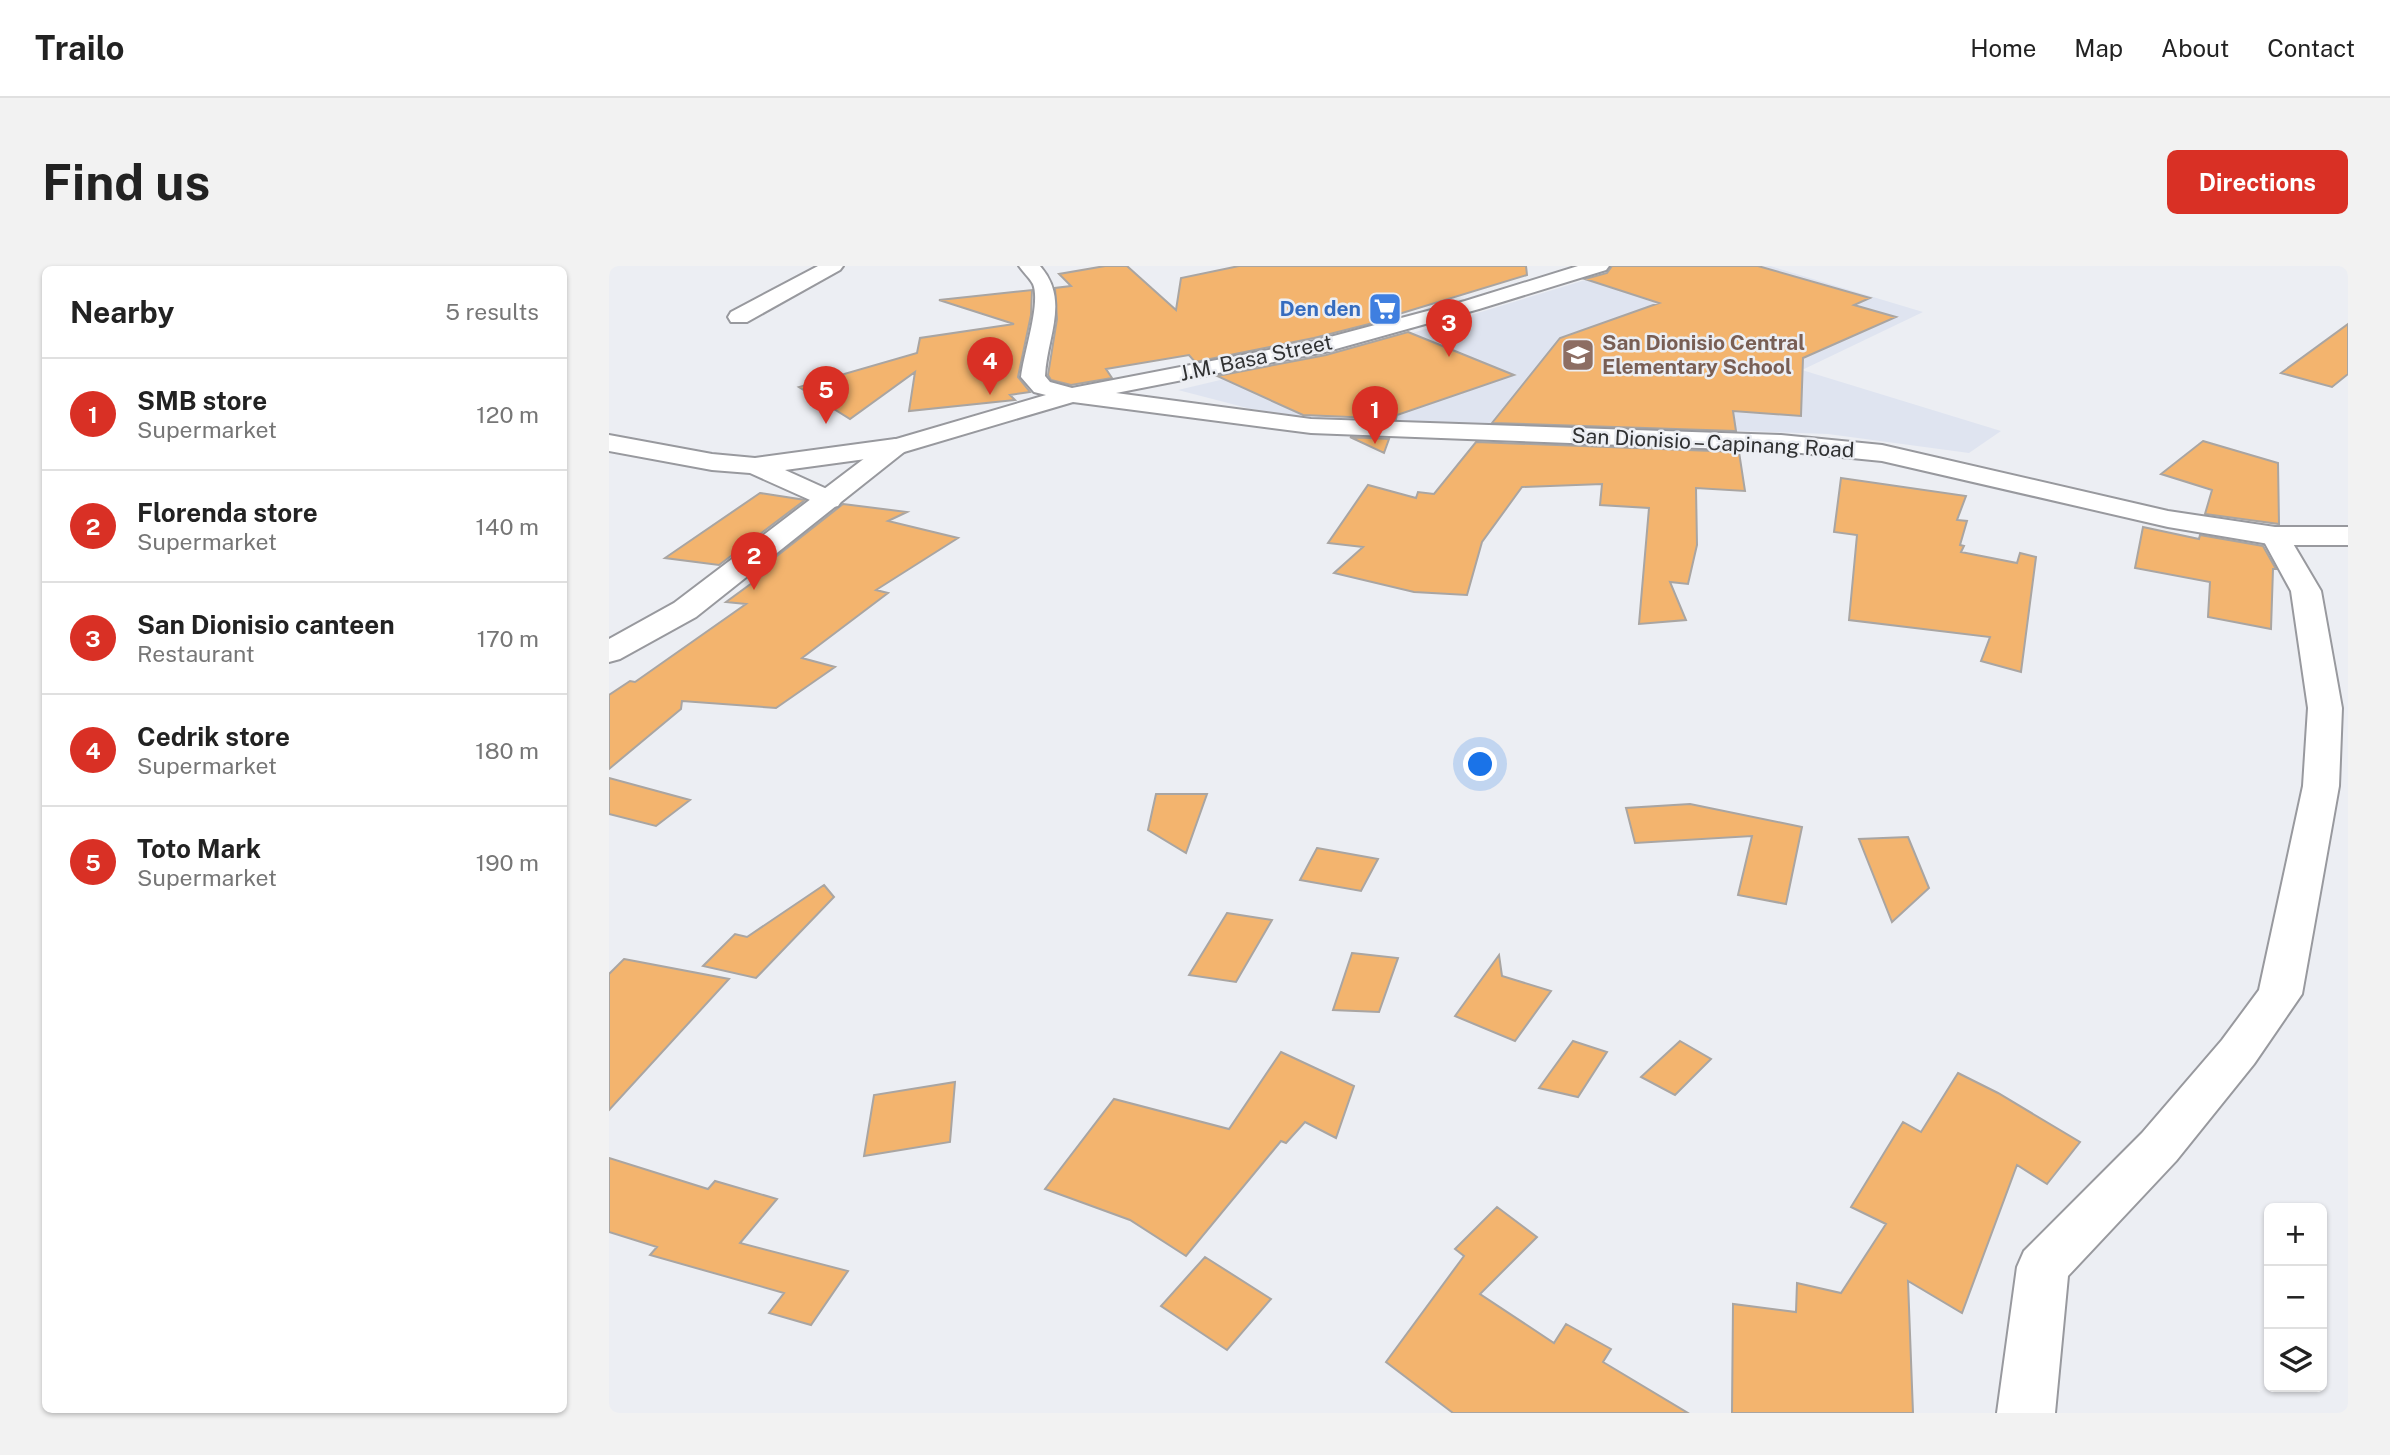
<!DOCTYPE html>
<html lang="en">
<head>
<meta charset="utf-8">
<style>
  :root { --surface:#fff; --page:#f2f2f2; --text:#222; --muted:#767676; --line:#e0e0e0; --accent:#d93025 }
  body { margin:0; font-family:"Public Sans",sans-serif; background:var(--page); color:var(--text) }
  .controls { position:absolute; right:21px; bottom:21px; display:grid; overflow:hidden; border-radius:10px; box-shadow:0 2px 5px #0004 }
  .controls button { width:63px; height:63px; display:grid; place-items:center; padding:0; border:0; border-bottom:2px solid var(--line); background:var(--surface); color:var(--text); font:35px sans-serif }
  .you { position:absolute; left:872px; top:499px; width:24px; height:24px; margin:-18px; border:5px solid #fff; border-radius:50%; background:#1a73e8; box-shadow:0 0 0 10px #1a73e833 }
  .badge { display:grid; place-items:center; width:46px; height:46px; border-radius:50%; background:var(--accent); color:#fff; font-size:23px; font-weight:700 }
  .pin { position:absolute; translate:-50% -58px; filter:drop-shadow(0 2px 4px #0008) }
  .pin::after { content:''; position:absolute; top:37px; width:24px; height:21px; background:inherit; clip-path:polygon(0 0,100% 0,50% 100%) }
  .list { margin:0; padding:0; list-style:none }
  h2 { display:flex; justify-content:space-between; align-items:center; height:91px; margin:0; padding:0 28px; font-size:30px }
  h2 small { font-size:23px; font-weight:400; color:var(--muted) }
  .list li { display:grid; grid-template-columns:46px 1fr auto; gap:21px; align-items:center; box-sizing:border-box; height:112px; padding:0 28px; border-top:2px solid var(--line) }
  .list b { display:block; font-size:26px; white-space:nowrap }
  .list p { margin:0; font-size:23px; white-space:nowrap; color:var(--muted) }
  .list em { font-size:23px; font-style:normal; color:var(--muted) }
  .icon { flex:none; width:38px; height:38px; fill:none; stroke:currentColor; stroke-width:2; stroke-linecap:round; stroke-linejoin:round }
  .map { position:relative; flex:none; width:1739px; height:1147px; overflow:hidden; border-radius:10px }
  header { display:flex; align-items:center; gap:42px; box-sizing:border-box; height:98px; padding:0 35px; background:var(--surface); border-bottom:2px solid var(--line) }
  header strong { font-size:33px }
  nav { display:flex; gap:38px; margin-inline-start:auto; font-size:24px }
  .intro { display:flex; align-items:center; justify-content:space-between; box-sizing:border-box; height:168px; padding:0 42px }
  h1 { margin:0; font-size:49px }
  .button { padding:18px 32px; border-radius:10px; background:var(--accent); color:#fff; font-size:24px; font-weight:700 }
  main { display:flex; gap:42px; padding:0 42px }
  aside { flex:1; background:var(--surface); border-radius:10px; box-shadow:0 2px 5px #0004 }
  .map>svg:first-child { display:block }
  .built { fill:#dfe4f0 }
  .building { fill:#f3b46e; stroke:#a9a5a2; stroke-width:2 }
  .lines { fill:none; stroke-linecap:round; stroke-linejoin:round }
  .street-casing { stroke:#98999e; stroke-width:4 }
  .secondary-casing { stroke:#98999e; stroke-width:4 }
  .street { fill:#fff; fill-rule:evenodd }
  .secondary { fill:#fff; fill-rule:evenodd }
  .labels { text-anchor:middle; stroke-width:5; stroke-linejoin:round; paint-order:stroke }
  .far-shop-label { font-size:21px; font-weight:bold; fill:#366cbe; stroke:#eceef3; text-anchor:end }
  .far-education-label { font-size:21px; font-weight:bold; fill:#785e54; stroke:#eceef3; text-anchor:start }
  .far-street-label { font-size:21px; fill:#303132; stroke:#eceef3 }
</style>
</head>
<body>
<header>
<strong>Trailo</strong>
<nav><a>Home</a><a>Map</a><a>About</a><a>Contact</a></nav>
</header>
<div class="intro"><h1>Find us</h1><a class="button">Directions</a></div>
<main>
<aside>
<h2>Nearby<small>5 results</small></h2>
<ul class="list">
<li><span class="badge">1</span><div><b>SMB store</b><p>Supermarket</p></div><em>120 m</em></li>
<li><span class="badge">2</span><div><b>Florenda store</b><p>Supermarket</p></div><em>140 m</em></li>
<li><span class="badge">3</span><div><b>San Dionisio canteen</b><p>Restaurant</p></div><em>170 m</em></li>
<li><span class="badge">4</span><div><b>Cedrik store</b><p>Supermarket</p></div><em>180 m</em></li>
<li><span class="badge">5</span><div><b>Toto Mark</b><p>Supermarket</p></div><em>190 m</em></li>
</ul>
</aside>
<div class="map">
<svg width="1739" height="1147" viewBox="0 0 1739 1147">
  <rect width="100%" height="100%" fill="#eceef3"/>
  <path class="built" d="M 1022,0 L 1161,0 L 1314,46 L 1193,104 L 1392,165 L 1360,187 L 1219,168 L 947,158 L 725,155 L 642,143 L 569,124 L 777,75 Z"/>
  <path class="building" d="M 496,0 L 518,0 L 567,44 L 572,12 L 630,0 L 917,0 L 918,9 L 770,54 L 772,55 L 705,72 L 586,96 L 580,89 L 497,103 L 503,112 L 462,119 L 442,114 L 439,109 L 448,53 L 446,22 L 462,20 L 450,8 Z
    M 1003,0 L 1149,0 L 1261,32 L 1245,39 L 1287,51 L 1194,92 L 1192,150 L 1124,145 L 1127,165 L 883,157 L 951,72 L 1050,37 L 976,13 L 998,7 Z
    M 423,24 L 422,49 L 409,111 L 421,126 L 401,129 L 406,134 L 300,145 L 306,106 L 241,153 L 190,121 L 308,87 L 311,72 L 405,58 L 330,34 Z
    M 1739,58 L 1739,108 L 1723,121 L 1672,107 Z
    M 799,66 L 905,109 L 788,149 L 787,153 L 694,149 L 608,110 L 717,89 Z
    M 741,171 L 780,173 L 775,187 Z
    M 1594,175 L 1669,197 L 1670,258 L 1596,248 L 1603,224 L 1552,208 Z
    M 867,176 L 1130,186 L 1136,225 L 1087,222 L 1088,279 L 1079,318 L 1061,316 L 1077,354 L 1030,358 L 1040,242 L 991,239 L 993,218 L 913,221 L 873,276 L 858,329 L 805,326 L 725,307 L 754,281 L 719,277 L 759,219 L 807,232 L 809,226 L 825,228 Z
    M 1232,212 L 1357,230 L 1348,254 L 1358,255 L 1351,279 L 1355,280 L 1352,286 L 1408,297 L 1411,287 L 1427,291 L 1412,406 L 1372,395 L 1381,371 L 1240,354 L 1248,269 L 1225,266 Z
    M 151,227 L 196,234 L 110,299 L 56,292 Z
    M 234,238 L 298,246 L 279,255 L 349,272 L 267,324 L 279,327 L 193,392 L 226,401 L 167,442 L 73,435 L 72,443 L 0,503 L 0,429 L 21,415 L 26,416 L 137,338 L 117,336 L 158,306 L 149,305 Z
    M 1534,261 L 1590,273 L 1591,269 L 1654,280 L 1667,303 L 1664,303 L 1662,363 L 1599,351 L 1601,316 L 1526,302 Z
    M 0,512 L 81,534 L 47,560 L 0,548 Z
    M 547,528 L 598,528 L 577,587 L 539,564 Z
    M 1081,538 L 1193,561 L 1177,638 L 1129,629 L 1143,570 L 1026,577 L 1017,542 Z
    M 1299,571 L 1320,622 L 1283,656 L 1250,573 Z
    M 708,582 L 769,593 L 752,625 L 691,614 Z
    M 215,619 L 225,631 L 147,712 L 94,700 L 126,668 L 138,671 Z
    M 618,647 L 663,654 L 627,716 L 580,709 Z
    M 743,687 L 789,692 L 770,746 L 724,744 Z
    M 890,689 L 893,710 L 942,725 L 906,775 L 846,750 Z
    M 15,693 L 120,713 L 0,844 L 0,708 Z
    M 964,775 L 998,786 L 969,831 L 930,822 Z
    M 1071,775 L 1102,793 L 1066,829 L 1032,811 Z
    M 672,786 L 745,820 L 727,872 L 696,856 L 677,877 L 672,875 L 577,990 L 521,954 L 436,923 L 505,833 L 620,863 Z
    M 1349,807 L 1389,827 L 1471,876 L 1438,918 L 1408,899 L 1353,1047 L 1299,1015 L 1304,1147 L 1123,1147 L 1124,1038 L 1187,1046 L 1188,1017 L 1232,1027 L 1277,958 L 1242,941 L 1294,856 L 1312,866 Z
    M 346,816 L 341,876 L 255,890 L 265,829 Z
    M 0,892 L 99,923 L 106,915 L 168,933 L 131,977 L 239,1005 L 202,1059 L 160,1047 L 175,1027 L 41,989 L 48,981 L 0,966 Z
    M 888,941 L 928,971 L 871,1028 L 945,1077 L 957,1058 L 1002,1083 L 994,1096 L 1079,1147 L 844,1147 L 777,1096 L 855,990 L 846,983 Z
    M 596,991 L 662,1033 L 618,1084 L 552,1040 Z"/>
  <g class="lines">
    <defs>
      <path id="street" d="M 209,0 L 234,0 L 231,4 L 138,56 L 122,56 L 119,51 L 122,46 Z
        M 0,169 L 103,188 L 146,192 L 286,173 L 295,176 L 299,181 L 295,186 L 286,189 L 176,204 L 229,228 L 233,234 L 229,240 L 219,242 L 141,207 L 103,204 L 0,185 Z
        M 1666,261 L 1676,264 L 1712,325 L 1733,442 L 1730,520 L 1693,728 L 1645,798 L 1567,895 L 1459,1010 L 1446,1147 L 1388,1147 L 1408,1001 L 1415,985 L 1533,867 L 1613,774 L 1650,724 L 1694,520 L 1699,442 L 1682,325 L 1652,270 L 1656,264 Z"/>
      <path id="secondary" d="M 410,0 L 431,0 C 461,34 438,70 436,110 L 441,116 L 463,122 L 706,75 L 856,35 L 969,0 L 1000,0 L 997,4 L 870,43 L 716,86 L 507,127 L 702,153 L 1172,169 L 1273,179 L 1559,245 L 1666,261 L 1739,261 L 1739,279 L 1666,279 L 1559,261 L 1273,195 L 1172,185 L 702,167 L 464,136 L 295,186 L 87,351 L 11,393 L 0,396 L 0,373 L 65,337 L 277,176 L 437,129 L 425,126 L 412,111 C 415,86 432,37 424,18 C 420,11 414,6 410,0 Z"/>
    </defs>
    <use href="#street" class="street-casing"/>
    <use href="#secondary" class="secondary-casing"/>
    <use href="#street" class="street"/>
    <use href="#secondary" class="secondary"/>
  </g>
  <defs>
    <symbol id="supermarket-square" viewBox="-11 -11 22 22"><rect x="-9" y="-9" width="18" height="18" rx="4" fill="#3f7fe0" stroke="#eceef3"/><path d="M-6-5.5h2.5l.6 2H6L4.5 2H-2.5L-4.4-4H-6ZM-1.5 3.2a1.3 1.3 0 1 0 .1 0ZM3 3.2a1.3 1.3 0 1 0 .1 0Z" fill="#fff"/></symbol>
    <symbol id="school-square" viewBox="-11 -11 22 22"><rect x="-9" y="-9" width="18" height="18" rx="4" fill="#8d6e63" stroke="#eceef3"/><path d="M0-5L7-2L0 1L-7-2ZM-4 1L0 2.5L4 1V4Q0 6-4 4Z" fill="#fff"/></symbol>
  </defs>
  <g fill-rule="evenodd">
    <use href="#supermarket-square" x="757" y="24" width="38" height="38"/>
    <use href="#school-square" x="950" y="70" width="38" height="38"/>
  </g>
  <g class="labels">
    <g class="far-shop-label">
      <text x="752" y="50">Den den</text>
    </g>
    <g class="far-education-label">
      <text x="993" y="84">San Dionisio Central<tspan x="993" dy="24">Elementary School</tspan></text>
    </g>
    <g class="far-street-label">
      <text transform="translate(647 92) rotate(-12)" y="7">J.M. Basa Street</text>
      <text transform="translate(1104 177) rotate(3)" y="7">San Dionisio – Capinang Road</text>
    </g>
  </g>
</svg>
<div class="controls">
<button>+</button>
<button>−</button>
<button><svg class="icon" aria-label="layers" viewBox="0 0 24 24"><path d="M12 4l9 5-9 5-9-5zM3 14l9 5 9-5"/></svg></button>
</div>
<div class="you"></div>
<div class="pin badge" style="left:766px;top:178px">1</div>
<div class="pin badge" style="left:145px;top:324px">2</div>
<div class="pin badge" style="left:840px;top:91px">3</div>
<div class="pin badge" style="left:381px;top:129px">4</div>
<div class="pin badge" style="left:217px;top:158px">5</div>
</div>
</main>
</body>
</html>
